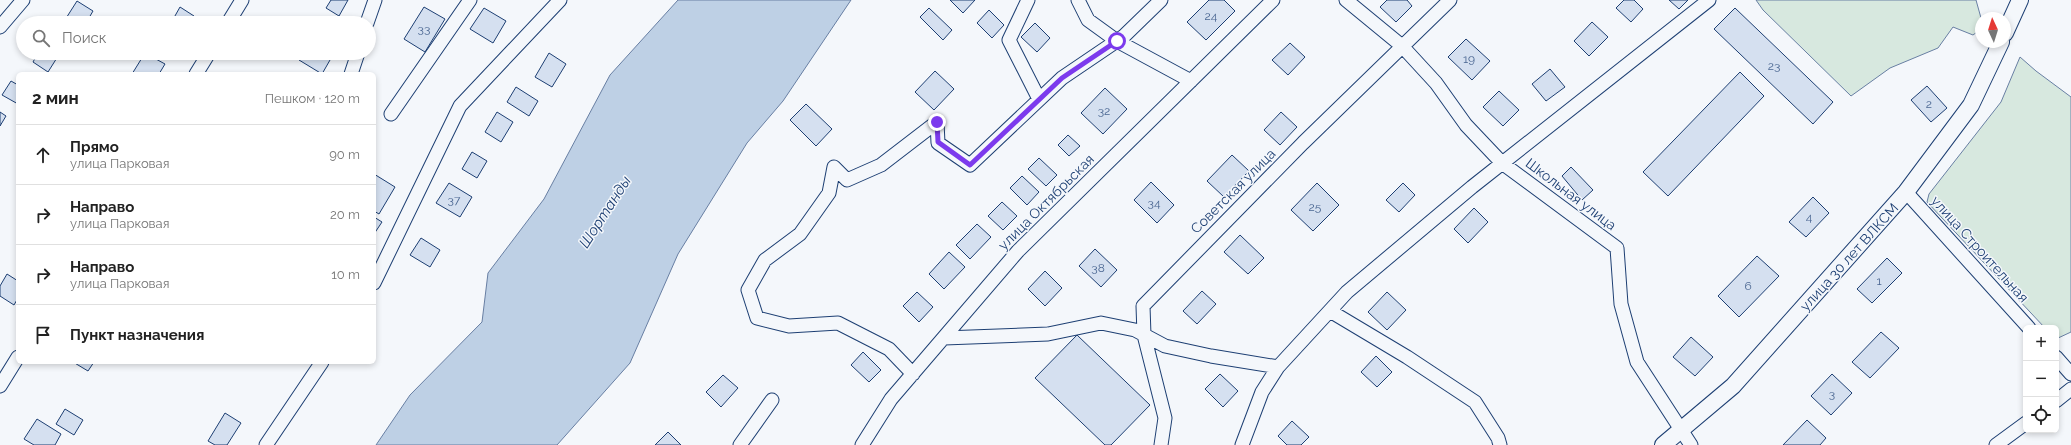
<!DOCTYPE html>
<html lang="ru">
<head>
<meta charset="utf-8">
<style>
  :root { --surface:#fff; --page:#f6f6f6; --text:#222; --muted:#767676; --line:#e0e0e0 }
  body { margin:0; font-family:Raleway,sans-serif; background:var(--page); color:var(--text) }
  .controls { position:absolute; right:12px; bottom:12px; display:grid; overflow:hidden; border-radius:6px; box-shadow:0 2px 6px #0003 }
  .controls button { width:36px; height:36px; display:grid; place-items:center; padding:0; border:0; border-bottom:1px solid var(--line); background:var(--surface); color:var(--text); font:20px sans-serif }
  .compass { position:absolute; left:1975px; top:12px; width:36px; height:36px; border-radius:50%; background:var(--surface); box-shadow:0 2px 6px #0003; rotate:356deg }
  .stop { position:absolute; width:12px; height:12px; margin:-9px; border:3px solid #7c3aed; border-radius:50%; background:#fff }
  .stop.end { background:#7c3aed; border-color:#fff; box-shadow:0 1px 4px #0008 }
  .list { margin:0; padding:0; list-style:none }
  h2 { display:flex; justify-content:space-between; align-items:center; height:52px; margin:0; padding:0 16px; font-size:17px }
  h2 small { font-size:13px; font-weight:400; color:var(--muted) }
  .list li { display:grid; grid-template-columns:26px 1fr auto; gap:12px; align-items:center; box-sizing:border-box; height:60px; padding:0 16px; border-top:1px solid var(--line) }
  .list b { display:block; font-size:15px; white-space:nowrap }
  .list p { margin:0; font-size:13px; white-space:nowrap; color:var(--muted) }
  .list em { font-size:13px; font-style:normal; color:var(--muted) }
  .icon { flex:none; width:22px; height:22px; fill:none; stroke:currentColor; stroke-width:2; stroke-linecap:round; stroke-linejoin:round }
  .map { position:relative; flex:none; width:2071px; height:445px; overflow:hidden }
  .search { position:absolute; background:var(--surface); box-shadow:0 2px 6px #0003; left:16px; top:16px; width:360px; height:44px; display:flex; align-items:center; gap:10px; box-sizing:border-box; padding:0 14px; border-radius:22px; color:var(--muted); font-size:15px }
  .panel { position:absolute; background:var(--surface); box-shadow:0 2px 6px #0003; left:16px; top:72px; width:360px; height:292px; border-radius:6px }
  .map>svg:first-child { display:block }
  .green { fill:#d7e8df; stroke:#687fa3 }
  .water { fill:#bed0e5; stroke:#687fa3 }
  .building { fill:#d5e0f0; stroke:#1d3f73 }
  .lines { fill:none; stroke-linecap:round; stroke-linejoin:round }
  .minor-casing { stroke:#1d3f73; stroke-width:15 }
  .tertiary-casing { stroke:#1d3f73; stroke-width:18 }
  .minor { stroke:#f4f7fb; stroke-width:13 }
  .tertiary { stroke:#f4f7fb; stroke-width:16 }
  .route { stroke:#7c3aed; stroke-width:5 }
  .labels { text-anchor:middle; stroke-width:3; stroke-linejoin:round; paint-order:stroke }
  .number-label { font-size:12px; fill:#4b6792 }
  .street-label { font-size:14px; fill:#1d3f73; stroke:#f4f7fb }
  .water-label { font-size:15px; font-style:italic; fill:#1d3f73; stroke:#f4f7fb }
</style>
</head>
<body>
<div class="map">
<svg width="2071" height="445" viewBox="0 0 2071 445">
  <rect width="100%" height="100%" fill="#f4f7fb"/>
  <path class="green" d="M 1756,0 L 1976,0 L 1981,18 L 1981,29 L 1973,35 L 1953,27 L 1938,48 L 1890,68 L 1851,96 L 1763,10 Z
    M 2020,57 L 2036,71 L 2071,97 L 2071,332 L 2056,339 L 2056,328 L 2045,328 L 1927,202 L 1929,194 L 2001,102 Z"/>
  <path class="water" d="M 678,0 L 851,0 L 783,101 L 747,143 L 678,254 L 630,363 L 557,445 L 376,445 L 410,395 L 482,322 L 488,273 L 544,199 L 610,75 Z"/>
  <path class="building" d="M 331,0 L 348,0 L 339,16 L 326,8 Z
    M 950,0 L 975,0 L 963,13 Z
    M 1209,0 L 1224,0 L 1235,11 L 1206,40 L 1187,22 Z
    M 1387,0 L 1407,0 L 1412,6 L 1396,22 L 1380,7 Z
    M 1624,0 L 1634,0 L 1643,9 L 1631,22 L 1616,8 Z
    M 1669,0 L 1688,0 L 1679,9 Z
    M 77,1 L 93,11 L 86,23 L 63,23 Z
    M 180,7 L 194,16 L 190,23 L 171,23 Z
    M 424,7 L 445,19 L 425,52 L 404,39 Z
    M 484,8 L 506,21 L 493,43 L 470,29 Z
    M 929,8 L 952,30 L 943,40 L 920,17 Z
    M 1735,8 L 1833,102 L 1813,124 L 1714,29 Z
    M 989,10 L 1004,25 L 992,38 L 977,23 Z
    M 1592,22 L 1608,37 L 1589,56 L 1574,41 Z
    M 1035,23 L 1050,38 L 1037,52 L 1021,37 Z
    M 1466,39 L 1490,61 L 1472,80 L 1448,57 Z
    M 1290,43 L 1305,57 L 1288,75 L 1272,60 Z
    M 38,53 L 60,53 L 48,72 L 33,62 Z
    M 145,53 L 165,64 L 159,74 L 132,74 Z
    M 303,53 L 334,53 L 322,74 L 299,60 Z
    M 549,53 L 566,64 L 552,87 L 535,77 Z
    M 1550,69 L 1565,87 L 1546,101 L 1532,84 Z
    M 935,71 L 954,89 L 934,110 L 915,92 Z
    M 1740,72 L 1764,96 L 1668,196 L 1643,172 Z
    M 11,81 L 18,85 L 18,104 L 2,95 Z
    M 1927,86 L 1947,108 L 1931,122 L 1911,100 Z
    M 516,87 L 538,101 L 529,116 L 507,102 Z
    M 1105,88 L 1127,109 L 1103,134 L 1081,113 Z
    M 1499,91 L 1519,110 L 1503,126 L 1483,107 Z
    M 806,104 L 832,129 L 816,146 L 790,120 Z
    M 0,112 L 6,116 L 0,126 Z
    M 497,112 L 513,122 L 501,142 L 485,132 Z
    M 1281,112 L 1297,127 L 1280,145 L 1264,130 Z
    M 1068,135 L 1080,146 L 1069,156 L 1058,145 Z
    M 472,152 L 487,161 L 477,178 L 462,169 Z
    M 1232,155 L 1249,171 L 1224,197 L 1207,181 Z
    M 1039,158 L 1057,175 L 1046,186 L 1028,169 Z
    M 1571,167 L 1593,190 L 1582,200 L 1562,176 Z
    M 374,174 L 395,187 L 379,214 L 374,211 Z
    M 1022,176 L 1039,192 L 1027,205 L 1010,188 Z
    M 1151,182 L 1174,205 L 1157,223 L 1134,200 Z
    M 449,183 L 472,197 L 460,217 L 436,203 Z
    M 1317,183 L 1339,205 L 1313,231 L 1291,210 Z
    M 1403,183 L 1415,195 L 1399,212 L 1386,200 Z
    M 1813,197 L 1829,213 L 1806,237 L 1789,222 Z
    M 1002,202 L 1017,216 L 1003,230 L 988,216 Z
    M 1474,208 L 1488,222 L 1468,243 L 1454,229 Z
    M 374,217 L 382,222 L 374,234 Z
    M 977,224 L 991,237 L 970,259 L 956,245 Z
    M 1240,235 L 1264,258 L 1248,274 L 1224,252 Z
    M 421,238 L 440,250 L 430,267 L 410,255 Z
    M 1095,249 L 1117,270 L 1101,287 L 1079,266 Z
    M 949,252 L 965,267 L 944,289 L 929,274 Z
    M 1757,256 L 1779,276 L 1739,317 L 1718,296 Z
    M 1887,258 L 1902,273 L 1872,303 L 1857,289 Z
    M 1045,271 L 1062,288 L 1045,306 L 1028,289 Z
    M 7,274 L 18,281 L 18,298 L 14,305 L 0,296 L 0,286 Z
    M 1202,291 L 1216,304 L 1197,324 L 1183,311 Z
    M 917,292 L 933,307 L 919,322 L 903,306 Z
    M 1387,292 L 1406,310 L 1387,330 L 1368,312 Z
    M 1881,332 L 1899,348 L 1870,378 L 1852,362 Z
    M 1077,335 L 1150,405 L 1111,445 L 1105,445 L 1035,378 Z
    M 1691,337 L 1713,357 L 1695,376 L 1673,357 Z
    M 863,352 L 881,370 L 869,382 L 851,365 Z
    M 1376,356 L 1392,372 L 1377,387 L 1361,372 Z
    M 73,362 L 94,362 L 88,371 Z
    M 1220,374 L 1238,391 L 1223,407 L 1205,389 Z
    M 1832,374 L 1852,393 L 1831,415 L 1811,396 Z
    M 723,375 L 738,388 L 721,407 L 706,392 Z
    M 65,409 L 83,420 L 74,435 L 56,424 Z
    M 225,413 L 241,423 L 227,445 L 215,445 L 208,441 Z
    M 37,419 L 61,434 L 55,445 L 34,445 L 24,439 Z
    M 1807,420 L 1826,438 L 1820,445 L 1783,445 Z
    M 1292,421 L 1309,437 L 1301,445 L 1287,445 L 1278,436 Z
    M 668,432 L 681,445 L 655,445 Z"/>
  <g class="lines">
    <defs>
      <path id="minor" d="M 1028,0 L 1009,40 L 1039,99
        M 1078,0 L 1088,20 L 1117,41 L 1191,81
        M 1346,0 L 1402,46 L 1436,83 L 1466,125 L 1502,163 L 1617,248 L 1621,304 L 1637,362 L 1691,445
        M 228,23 L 242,0
        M 367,23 L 375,0
        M 0,27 L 23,0
        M 196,74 L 209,53
        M 351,74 L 358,53
        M 391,114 L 470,0
        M 1906,192 L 2029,328
        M 374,283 L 460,106 L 560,0
        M 1330,311 L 1407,357 L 1475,402 L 1498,438 L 1500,445
        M 944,338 L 1048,334 L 1101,323 L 1135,330 L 1165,346 L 1211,356 L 1278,367
        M 2056,357 L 2071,374
        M 913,374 L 889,349 L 838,323 L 789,326 L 757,318 L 748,290 L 765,260 L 800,234 L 829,193 L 834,167 L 847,180 L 881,165 L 937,122 L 938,143 L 970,165 L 1062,78 L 1124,36 L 1161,0
        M 0,386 L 18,357
        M 2056,401 L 2071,389
        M 266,445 L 322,362
        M 740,445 L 772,400
        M 862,445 L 891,399 L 1018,251 L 1273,0
        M 1161,445 L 1165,418 L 1144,335 L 1143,306 L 1303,143 L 1450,0
        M 1242,445 L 1262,392 L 1278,367 L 1347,292 L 1472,187 L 1709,0
        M 1996,445 L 2026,423"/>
      <path id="tertiary" d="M 2005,33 L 2020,0
        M 1663,445 L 1733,386 L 1906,192 L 1971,105 L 2001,42"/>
    </defs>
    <use href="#minor" class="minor-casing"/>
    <use href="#tertiary" class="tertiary-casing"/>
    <use href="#minor" class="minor"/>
    <use href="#tertiary" class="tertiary"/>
  </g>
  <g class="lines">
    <path class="route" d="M 937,122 L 938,142 L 970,165 L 1062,78 L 1117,41"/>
  </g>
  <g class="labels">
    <g class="number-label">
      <text x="1211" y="20">24</text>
      <text x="424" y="33">33</text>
      <text x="1469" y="63">19</text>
      <text x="1774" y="70">23</text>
      <text x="1929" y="108">2</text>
      <text x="1104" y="115">32</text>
      <text x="454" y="204">37</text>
      <text x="1154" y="207">34</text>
      <text x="1315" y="211">25</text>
      <text x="1809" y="221">4</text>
      <text x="1098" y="272">38</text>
      <text x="1879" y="285">1</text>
      <text x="1748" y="290">6</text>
      <text x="1832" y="398">3</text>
    </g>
    <g class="street-label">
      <text transform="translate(1233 191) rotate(-45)" y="5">Советская улица</text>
      <text transform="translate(1571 194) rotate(37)" y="5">Школьная улица</text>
      <text transform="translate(1046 202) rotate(-45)" y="5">улица Октябрьская</text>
      <text transform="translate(1980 249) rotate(48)" y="5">улица Строительная</text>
      <text transform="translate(1849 257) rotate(-48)" y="5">улица 30 лет ВЛКСМ</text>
    </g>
    <g class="water-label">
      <text transform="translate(605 212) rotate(-57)" y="5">Шортанды</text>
    </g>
  </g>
</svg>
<div class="controls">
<button>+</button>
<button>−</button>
<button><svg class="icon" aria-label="locate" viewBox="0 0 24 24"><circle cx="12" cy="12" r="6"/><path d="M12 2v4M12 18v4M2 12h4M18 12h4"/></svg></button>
</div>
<svg class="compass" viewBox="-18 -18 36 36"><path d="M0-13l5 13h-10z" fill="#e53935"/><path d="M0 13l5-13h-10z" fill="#767676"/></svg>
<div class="stop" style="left:1117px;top:41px"></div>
<div class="stop end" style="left:937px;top:122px"></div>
<div class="search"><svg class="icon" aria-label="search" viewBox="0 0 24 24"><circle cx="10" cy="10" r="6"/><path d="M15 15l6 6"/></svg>Поиск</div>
<section class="panel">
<h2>2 мин<small>Пешком · 120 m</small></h2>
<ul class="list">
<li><svg class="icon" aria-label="ahead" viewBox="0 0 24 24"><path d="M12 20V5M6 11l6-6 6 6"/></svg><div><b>Прямо</b><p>улица Парковая</p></div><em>90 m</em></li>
<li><svg class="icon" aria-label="right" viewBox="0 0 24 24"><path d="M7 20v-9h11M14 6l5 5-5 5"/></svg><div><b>Направо</b><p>улица Парковая</p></div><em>20 m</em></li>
<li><svg class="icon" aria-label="right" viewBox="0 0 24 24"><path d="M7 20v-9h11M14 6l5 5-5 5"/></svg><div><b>Направо</b><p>улица Парковая</p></div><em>10 m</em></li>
<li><svg class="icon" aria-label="arrive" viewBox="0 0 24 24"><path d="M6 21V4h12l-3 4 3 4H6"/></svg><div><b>Пункт назначения</b></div></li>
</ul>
</section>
</div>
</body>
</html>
